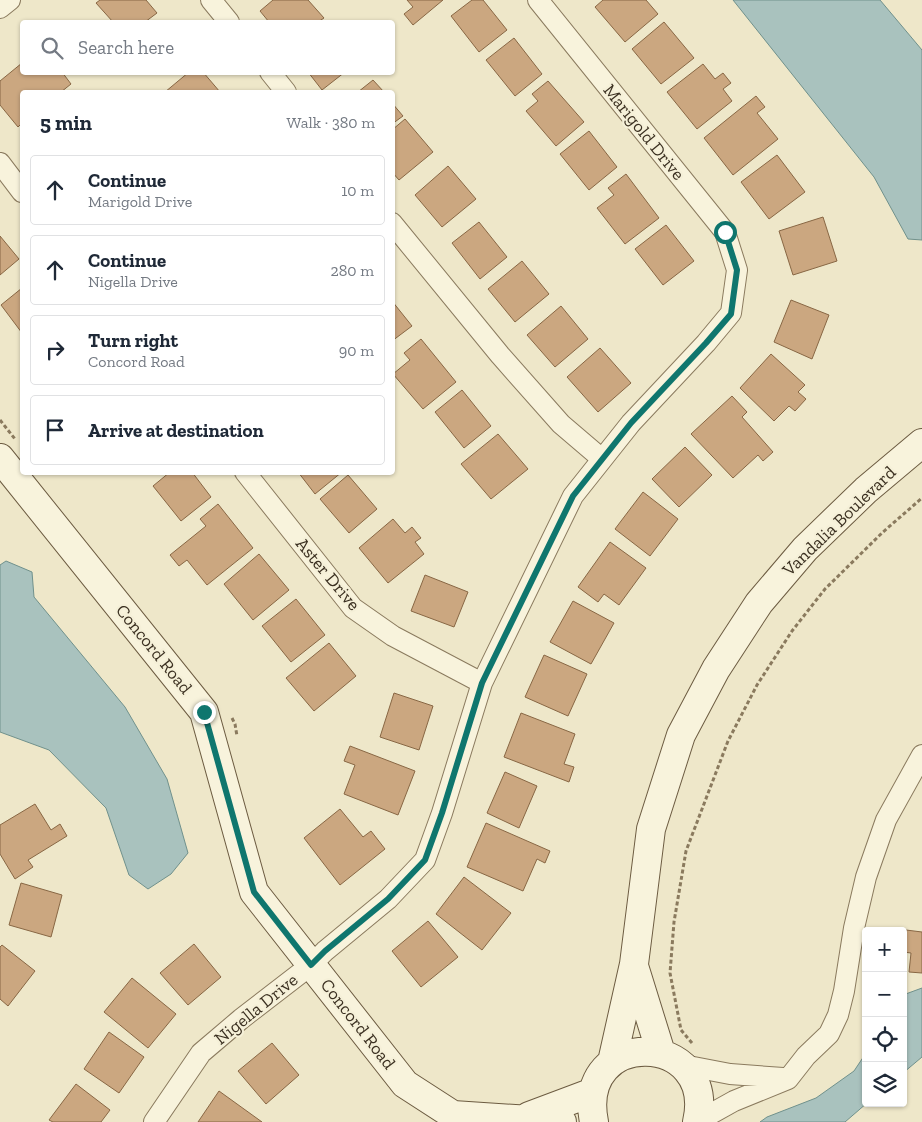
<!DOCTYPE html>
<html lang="en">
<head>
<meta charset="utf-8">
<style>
  :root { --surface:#fff; --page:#f6f6f7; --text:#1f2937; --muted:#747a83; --line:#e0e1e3 }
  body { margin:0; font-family:"Zilla Slab",serif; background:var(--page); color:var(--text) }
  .controls { position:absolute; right:15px; bottom:15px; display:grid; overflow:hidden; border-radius:5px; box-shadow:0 1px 4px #0004 }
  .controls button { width:45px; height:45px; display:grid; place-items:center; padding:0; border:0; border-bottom:1px solid var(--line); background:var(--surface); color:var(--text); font:25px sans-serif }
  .stop { position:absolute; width:15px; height:15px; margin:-11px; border:4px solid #0f766e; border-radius:50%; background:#fff }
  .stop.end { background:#0f766e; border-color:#fff; box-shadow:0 1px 5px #0008 }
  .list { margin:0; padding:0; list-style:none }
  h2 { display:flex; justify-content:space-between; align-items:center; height:65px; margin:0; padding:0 20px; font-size:21px }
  h2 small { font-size:16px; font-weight:400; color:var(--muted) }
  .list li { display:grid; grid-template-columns:32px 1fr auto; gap:15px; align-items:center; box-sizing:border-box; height:70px; margin:0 10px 10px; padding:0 10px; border:1px solid var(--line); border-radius:5px }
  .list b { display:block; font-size:19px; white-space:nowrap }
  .list p { margin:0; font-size:16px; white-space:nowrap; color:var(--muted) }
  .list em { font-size:16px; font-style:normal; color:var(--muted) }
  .icon { flex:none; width:28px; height:28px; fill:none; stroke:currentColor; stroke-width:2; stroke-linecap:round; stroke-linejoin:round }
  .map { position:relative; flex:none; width:922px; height:1122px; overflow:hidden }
  .search { position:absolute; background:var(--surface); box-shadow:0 1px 4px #0004; left:20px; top:20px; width:375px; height:55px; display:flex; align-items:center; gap:12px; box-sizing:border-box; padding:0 18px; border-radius:5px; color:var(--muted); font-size:19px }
  .panel { position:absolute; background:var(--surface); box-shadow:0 1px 4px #0004; left:20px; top:90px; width:375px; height:385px; border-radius:5px }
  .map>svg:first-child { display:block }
  .water { fill:#a9c2be; stroke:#70918c }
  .building { fill:#cba780; stroke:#886744 }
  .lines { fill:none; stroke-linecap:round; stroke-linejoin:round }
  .street-casing { stroke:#8a7a5e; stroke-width:22 }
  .secondary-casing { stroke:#6c5b41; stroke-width:30 }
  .path { stroke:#8a7a5e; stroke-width:3; stroke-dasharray:4 2.5; stroke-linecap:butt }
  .street { stroke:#f8f3dc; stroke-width:20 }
  .secondary { stroke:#f8f3dc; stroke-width:28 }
  .route { stroke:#0f766e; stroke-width:6 }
  .labels { text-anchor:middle; stroke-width:4.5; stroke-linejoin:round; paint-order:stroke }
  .street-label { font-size:18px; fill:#3b3021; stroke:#f5f0d8 }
</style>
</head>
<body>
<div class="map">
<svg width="922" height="1122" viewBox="0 0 922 1122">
  <rect width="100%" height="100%" fill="#eee7c9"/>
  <path class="water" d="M 733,0 L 880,0 L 922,50 L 922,240 L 908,239 L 874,177 Z
    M 6,561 L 32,572 L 34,597 L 125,707 L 167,779 L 188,853 L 171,874 L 148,889 L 129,875 L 106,808 L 49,750 L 0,732 L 0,565 Z
    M 922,988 L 922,1057 L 903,1073 L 903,995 Z
    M 866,1053 L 866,1103 L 867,1103 L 845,1122 L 760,1122 L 767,1117 L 816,1098 L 854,1071 Z"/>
  <path class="building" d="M 100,0 L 146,0 L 157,13 L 145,22 L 113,22 L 96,3 Z
    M 273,0 L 308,0 L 324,18 L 318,22 L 269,22 L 260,11 Z
    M 407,0 L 443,0 L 413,25 L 404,14 L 413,7 Z
    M 472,0 L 483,0 L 507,30 L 479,52 L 451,16 Z
    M 603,0 L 646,0 L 658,14 L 625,42 L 595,7 Z
    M 664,22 L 694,58 L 661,84 L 632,49 Z
    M 514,38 L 542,74 L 515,96 L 486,60 Z
    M 22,63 L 22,72 L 62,72 L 71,84 L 61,92 L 22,92 L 22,123 L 18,127 L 0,105 L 0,81 Z
    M 703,64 L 715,79 L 723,73 L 731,83 L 723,89 L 732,101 L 697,129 L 667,92 Z
    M 189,72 L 203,72 L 220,92 L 165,92 Z
    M 308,72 L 345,72 L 322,90 Z
    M 373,80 L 384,92 L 358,92 Z
    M 548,81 L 584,122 L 556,146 L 526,111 L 538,101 L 532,94 Z
    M 756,96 L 765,107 L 757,113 L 778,139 L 733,175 L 704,138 Z
    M 392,103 L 403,116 L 392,124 Z
    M 405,119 L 433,152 L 399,180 L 392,172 L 392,130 Z
    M 589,131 L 617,167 L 589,190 L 560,154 Z
    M 777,155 L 805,192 L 769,219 L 741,182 Z
    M 448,166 L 476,199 L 442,227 L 415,195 Z
    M 626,174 L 659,218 L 625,244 L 597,208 L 614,195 L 608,188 Z
    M 823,217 L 837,261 L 793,275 L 779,231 Z
    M 479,222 L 507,257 L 480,279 L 452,243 Z
    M 666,225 L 694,261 L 663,285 L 635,249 Z
    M 0,236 L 19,259 L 0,275 Z
    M 522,261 L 549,294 L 515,322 L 488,289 Z
    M 22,288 L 22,333 L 1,305 Z
    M 791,300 L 829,315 L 812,359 L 774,342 Z
    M 392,301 L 412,326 L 392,341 Z
    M 561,306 L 588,339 L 555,367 L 527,335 Z
    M 421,339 L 456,382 L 423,409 L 393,374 L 410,360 L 404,353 Z
    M 600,348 L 631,383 L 598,412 L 567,377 Z
    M 771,354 L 805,385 L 798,392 L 806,399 L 795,411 L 789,406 L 774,421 L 740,388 Z
    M 462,390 L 491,426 L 464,448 L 435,412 Z
    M 732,396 L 747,412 L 742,417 L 773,452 L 763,461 L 758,455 L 733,478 L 691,434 Z
    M 498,434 L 528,469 L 491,499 L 461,464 Z
    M 685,447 L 712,475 L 679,507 L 652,479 Z
    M 170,472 L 192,472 L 211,497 L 181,521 L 153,486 Z
    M 298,472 L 342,472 L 315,494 Z
    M 348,475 L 377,509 L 349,533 L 320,499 Z
    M 643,492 L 678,519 L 650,556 L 615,529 Z
    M 218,504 L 253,548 L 207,585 L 187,560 L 179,566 L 170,555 L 206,526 L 200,519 Z
    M 393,519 L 405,533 L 412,527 L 421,538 L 415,542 L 424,554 L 388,583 L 359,548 Z
    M 610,542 L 646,568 L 619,605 L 604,594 L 598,602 L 578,587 Z
    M 259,554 L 289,590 L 253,620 L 224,584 Z
    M 425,575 L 468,592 L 454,627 L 411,611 Z
    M 296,599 L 325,635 L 291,662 L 262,626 Z
    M 573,601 L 614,623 L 591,664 L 550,642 Z
    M 329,643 L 356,676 L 314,711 L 286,678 Z
    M 544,655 L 587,674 L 568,716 L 525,697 Z
    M 394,693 L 433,706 L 419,750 L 380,737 Z
    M 521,713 L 575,734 L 564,764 L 574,767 L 569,782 L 504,757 Z
    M 350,746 L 415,771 L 398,815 L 344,794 L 355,765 L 344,761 Z
    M 505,772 L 537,786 L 519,828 L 487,813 Z
    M 35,804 L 51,830 L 60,824 L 67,836 L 28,860 L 33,867 L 15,879 L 0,854 L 0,825 Z
    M 340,809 L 363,837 L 371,831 L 385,849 L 340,885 L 304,838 Z
    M 486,823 L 550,851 L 545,863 L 537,859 L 523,891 L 467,867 Z
    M 464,877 L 511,913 L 482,950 L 436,914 Z
    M 21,883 L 62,895 L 51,937 L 9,925 Z
    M 428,921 L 458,957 L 421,987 L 392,951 Z
    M 906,930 L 922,932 L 922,973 L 909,972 L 911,953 L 903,952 Z
    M 194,944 L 221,977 L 188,1005 L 160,973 Z
    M 2,945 L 35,971 L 8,1006 L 0,999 L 0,947 Z
    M 132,978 L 176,1014 L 148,1048 L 104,1012 Z
    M 109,1032 L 144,1057 L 119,1093 L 84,1069 Z
    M 272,1043 L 299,1075 L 266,1104 L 238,1071 Z
    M 76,1084 L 110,1110 L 101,1122 L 53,1122 L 49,1120 Z
    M 219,1091 L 262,1122 L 198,1122 Z"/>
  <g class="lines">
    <defs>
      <path id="street" d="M 211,0 L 229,22
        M 0,8 L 10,0
        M 270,72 L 286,92
        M 0,163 L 22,192
        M 392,223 L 500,355 L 561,424 L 602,459
        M 245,472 L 353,608 L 393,636 L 482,683
        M 683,1065 L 730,1074 L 783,1078
        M 698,1121 L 734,1101 L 788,1079 L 806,1056 L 829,1034 L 838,1015 L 844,991 L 854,928 L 866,877 L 886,820 L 922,755
        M 154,1122 L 201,1053 L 241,1019 L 311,965 L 325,951 L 388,899 L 425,860 L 442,813 L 482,683 L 573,496 L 631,423 L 706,343 L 731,313 L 737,270 L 725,232 L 538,0"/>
      <path id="secondary" d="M 0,458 L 204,712 L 254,892 L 405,1084 L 453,1115 L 562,1122
        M 634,966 L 661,1053
        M 612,1062 L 634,964 L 651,829 L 681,735 L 716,669 L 759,603 L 805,549 L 866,490 L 922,443
        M 529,1116 L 593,1092
        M 594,1122 C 575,1026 718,1031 697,1122"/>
    </defs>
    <use href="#street" class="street-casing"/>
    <use href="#secondary" class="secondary-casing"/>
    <path class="path" d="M 0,420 L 15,439
      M 232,718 L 235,724 L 237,736
      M 692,1043 L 681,1030 L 670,973 L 674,922 L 686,851 L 728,741 L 757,685 L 792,631 L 825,589 L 883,532 L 922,498"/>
    <use href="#street" class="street"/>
    <use href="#secondary" class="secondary"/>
  </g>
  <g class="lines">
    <path class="route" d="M 204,712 L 254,892 L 311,965 L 325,951 L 388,899 L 425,860 L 442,813 L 482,683 L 573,496 L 631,423 L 706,343 L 731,314 L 737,270 L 725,232"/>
  </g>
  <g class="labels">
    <g class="street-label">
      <text transform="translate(644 132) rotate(51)" y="6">Marigold Drive</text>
      <text transform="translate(839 521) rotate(-44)" y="6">Vandalia Boulevard</text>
      <text transform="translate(328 574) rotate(50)" y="6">Aster Drive</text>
      <text transform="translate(154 649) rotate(51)" y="6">Concord Road</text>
      <text transform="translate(256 1009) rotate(-39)" y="6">Nigella Drive</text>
      <text transform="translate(358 1024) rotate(52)" y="6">Concord Road</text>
    </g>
  </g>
</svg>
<div class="controls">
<button>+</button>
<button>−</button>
<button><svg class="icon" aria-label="locate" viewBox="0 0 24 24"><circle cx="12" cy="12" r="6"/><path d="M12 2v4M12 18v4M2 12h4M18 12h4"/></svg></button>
<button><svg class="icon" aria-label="layers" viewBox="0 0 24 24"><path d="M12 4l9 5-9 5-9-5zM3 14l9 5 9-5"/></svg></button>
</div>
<div class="stop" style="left:725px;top:232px"></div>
<div class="stop end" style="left:204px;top:712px"></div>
<div class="search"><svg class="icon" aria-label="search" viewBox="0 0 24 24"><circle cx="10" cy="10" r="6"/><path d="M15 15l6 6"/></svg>Search here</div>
<section class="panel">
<h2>5 min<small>Walk · 380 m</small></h2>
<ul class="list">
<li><svg class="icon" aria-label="ahead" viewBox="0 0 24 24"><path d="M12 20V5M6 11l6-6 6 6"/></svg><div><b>Continue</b><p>Marigold Drive</p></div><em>10 m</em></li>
<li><svg class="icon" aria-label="ahead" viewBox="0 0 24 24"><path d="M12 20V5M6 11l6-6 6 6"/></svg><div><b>Continue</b><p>Nigella Drive</p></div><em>280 m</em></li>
<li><svg class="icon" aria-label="right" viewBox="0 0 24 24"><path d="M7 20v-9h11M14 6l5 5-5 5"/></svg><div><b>Turn right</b><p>Concord Road</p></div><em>90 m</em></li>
<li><svg class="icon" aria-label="arrive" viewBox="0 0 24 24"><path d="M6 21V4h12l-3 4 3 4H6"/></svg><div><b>Arrive at destination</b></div></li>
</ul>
</section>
</div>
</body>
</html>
